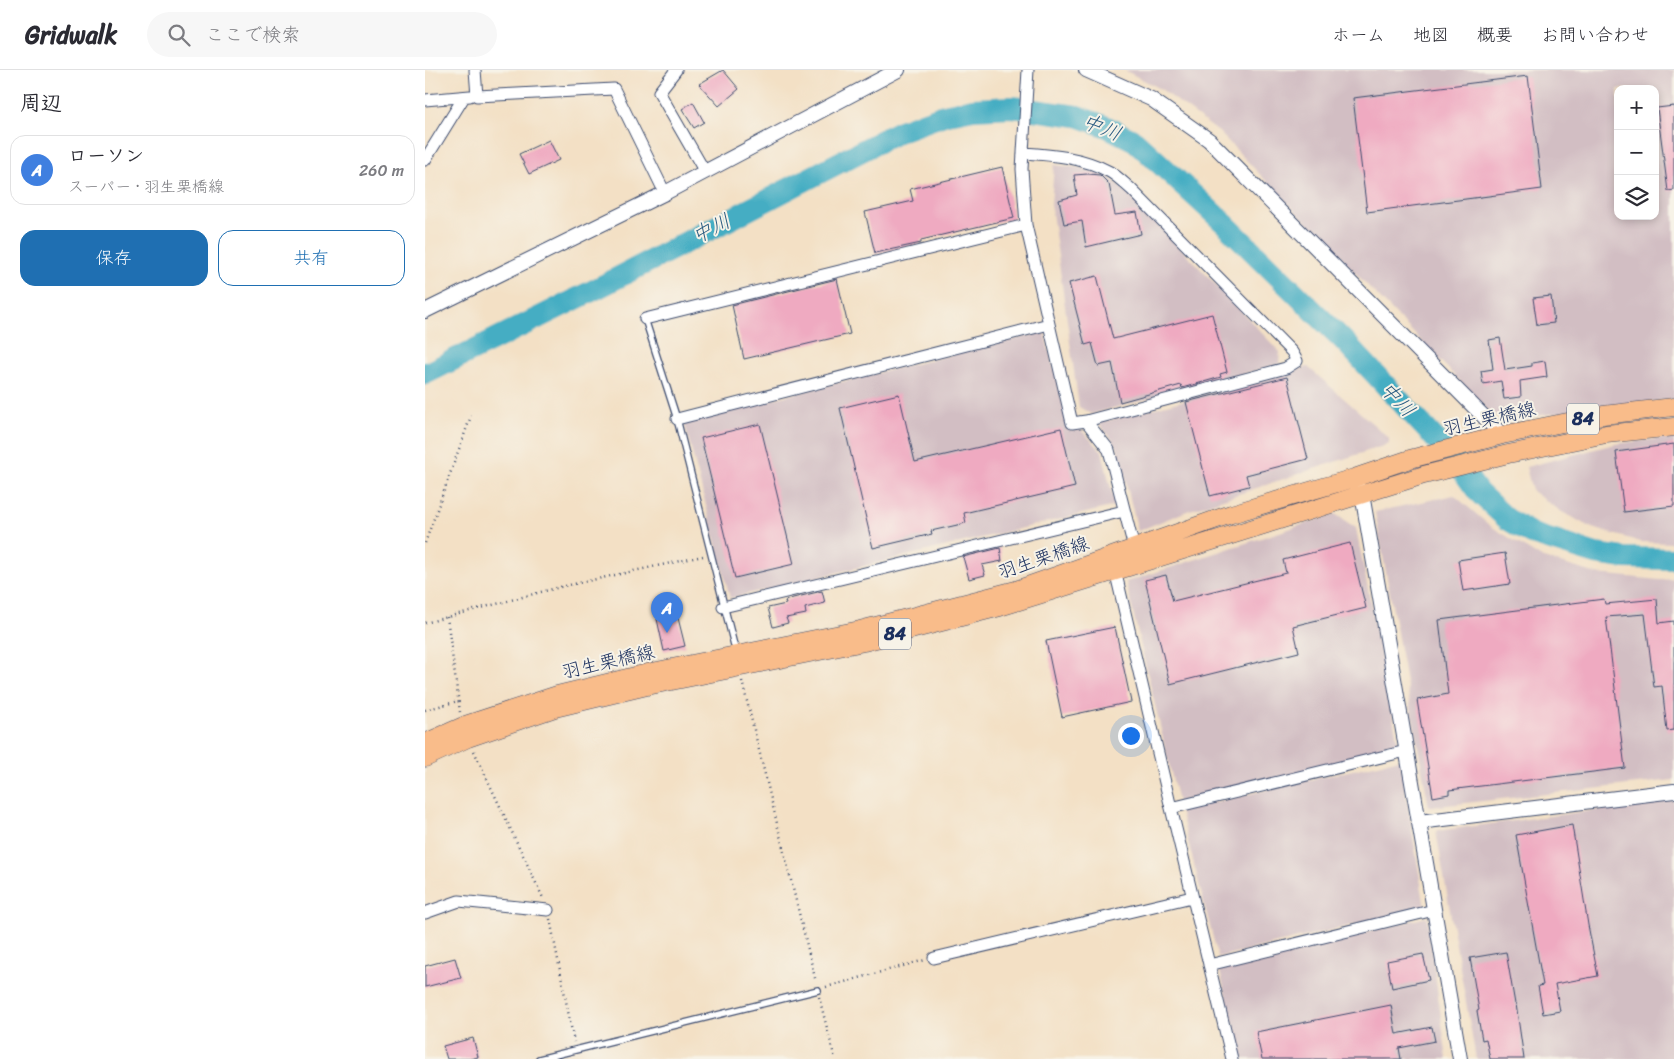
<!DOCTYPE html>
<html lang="ja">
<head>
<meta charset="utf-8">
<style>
  :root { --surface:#fff; --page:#f7f7f7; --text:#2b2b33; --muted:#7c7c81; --line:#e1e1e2; --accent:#1f6fb2 }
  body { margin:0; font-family:Sriracha,"Klee One",sans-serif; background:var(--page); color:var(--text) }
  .controls { position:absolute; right:15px; top:15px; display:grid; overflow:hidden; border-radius:10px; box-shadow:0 2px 8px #0003 }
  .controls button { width:45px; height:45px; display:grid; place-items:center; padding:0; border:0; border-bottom:1px solid var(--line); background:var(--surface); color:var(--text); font:25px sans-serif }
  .you { position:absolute; left:705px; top:665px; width:18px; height:18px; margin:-12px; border:4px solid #fff; border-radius:50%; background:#1a73e8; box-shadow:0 0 0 8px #1a73e833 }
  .badge { display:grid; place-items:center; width:32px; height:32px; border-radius:50%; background:var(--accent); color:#fff; font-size:16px; font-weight:700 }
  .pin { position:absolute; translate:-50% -41px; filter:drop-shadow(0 1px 2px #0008) }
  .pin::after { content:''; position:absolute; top:26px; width:18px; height:15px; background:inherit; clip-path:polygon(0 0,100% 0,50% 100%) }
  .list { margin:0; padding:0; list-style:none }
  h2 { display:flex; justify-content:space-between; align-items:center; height:65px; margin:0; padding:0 20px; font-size:21px }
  h2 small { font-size:16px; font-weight:400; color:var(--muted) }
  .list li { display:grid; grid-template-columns:32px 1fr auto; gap:15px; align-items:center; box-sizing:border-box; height:70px; margin:0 10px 10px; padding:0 10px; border:1px solid var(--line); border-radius:15px }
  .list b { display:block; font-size:19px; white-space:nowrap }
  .list p { margin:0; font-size:16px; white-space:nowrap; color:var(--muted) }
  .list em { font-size:16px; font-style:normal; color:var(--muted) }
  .actions { display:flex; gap:10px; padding:15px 20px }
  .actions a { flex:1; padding:11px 0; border:1px solid var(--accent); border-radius:15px; text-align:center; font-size:18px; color:var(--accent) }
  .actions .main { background:var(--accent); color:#fff }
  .icon { flex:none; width:28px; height:28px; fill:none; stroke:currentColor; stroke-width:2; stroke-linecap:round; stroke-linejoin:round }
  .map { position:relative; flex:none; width:1249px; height:989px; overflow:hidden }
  header { display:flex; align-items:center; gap:30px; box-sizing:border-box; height:70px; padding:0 25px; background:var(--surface); border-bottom:1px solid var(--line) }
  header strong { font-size:24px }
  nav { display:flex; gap:28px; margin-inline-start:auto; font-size:18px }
  .search { width:350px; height:45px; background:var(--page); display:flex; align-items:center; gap:12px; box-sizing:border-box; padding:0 18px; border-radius:28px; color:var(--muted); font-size:19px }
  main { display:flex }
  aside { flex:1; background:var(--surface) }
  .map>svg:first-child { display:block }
  .industrial { fill:#d2bec3; fill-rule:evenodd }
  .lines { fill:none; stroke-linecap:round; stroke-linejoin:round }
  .river { stroke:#44adc3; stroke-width:22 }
  .building { fill:#efaac1 }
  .service-casing { stroke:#3b4a6d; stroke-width:8 }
  .minor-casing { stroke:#3b4a6d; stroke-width:13 }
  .tertiary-casing { stroke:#3b4a6d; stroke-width:16 }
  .primary-casing { stroke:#3b4a6d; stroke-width:19 }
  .path { stroke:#3b4a6d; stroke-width:2.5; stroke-dasharray:1 4; stroke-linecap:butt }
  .service { stroke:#fff; stroke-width:5.5 }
  .minor { stroke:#fff; stroke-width:11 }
  .tertiary { stroke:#fff; stroke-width:14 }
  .primary { stroke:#f9bc8a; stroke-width:18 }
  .labels { text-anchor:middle; stroke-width:4; stroke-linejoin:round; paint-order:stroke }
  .shield { fill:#f7f3e8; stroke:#5d6a87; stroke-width:1 }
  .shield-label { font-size:18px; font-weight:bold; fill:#1b2f5e }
  .street-label { font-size:19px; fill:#1b2f5e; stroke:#f7f3e8 }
  .water-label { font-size:20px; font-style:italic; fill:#295b81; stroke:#f7f3e8 }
</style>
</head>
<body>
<header>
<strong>Gridwalk</strong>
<div class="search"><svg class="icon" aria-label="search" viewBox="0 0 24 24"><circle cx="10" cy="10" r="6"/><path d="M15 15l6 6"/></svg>ここで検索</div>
<nav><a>ホーム</a><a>地図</a><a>概要</a><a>お問い合わせ</a></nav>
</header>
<main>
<aside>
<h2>周辺<small></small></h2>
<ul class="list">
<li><span class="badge" style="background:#3f7fe0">A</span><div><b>ローソン</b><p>スーパー · 羽生栗橋線</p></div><em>260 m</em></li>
</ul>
<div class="actions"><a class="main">保存</a><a>共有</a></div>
</aside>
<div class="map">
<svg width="1249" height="989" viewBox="0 0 1249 989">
  <rect width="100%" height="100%" fill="#f7f3e8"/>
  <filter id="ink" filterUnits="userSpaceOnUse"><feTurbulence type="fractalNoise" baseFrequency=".02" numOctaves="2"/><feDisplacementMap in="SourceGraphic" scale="10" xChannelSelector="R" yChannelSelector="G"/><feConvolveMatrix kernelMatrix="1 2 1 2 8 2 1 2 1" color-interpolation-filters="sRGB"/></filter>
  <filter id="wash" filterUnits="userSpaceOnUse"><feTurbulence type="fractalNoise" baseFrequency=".0096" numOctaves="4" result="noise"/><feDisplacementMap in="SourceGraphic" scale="20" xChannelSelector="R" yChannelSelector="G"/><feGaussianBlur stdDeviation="1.12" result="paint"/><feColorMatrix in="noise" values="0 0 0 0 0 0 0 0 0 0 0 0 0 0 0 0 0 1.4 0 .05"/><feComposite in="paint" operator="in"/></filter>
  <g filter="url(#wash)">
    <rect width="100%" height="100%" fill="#f3e0c5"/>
    <path class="industrial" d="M 699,0 L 1249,0 L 1249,329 L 1091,348 L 1067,344 L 795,63 L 736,19 ZM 1193,19 L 1230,19 L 1230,146 L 1193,146 Z
      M 629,95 L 665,99 L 683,107 L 702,122 L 855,282 L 854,294 L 666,344 L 654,337 L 626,135 Z
      M 619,262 L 645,360 L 656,360 L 677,381 L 690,436 L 305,528 L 259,351 Z
      M 883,297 L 964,368 L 964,374 L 762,441 L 713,461 L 692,376 L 674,353 Z
      M 1249,367 L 1249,473 L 1216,472 L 1167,458 L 1137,442 L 1107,421 L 1101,397 L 1190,374 Z
      M 1029,425 L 1064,455 L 1115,487 L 1172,504 L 1235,510 L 1249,509 L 1249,710 L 1004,737 L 950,442 Z
      M 910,444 L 931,458 L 974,679 L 753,732 L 701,512 Z
      M 975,689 L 1000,838 L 793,887 L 755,740 Z
      M 1249,730 L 1249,989 L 1051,989 L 1011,761 Z
      M 1002,847 L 1022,989 L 817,989 L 794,898 Z"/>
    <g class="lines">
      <path class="river" d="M 0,304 L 171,219 L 475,61 L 519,45 L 548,39 L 587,37 L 652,46 L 682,57 L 710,71 L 800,154 L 921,273 L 1030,390 L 1053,422 L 1082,449 L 1107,464 L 1171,484 L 1199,488 L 1249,489"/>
    </g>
    <g id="blocks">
      <path class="building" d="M 298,0 L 314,19 L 294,36 L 274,14 Z
        M 1103,6 L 1117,119 L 942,142 L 928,28 Z
        M 268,32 L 279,52 L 269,58 L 257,39 Z
        M 1249,36 L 1249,120 L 1243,121 L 1232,38 Z
        M 124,70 L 134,90 L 104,104 L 94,84 Z
        M 577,97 L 589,148 L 496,170 L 496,173 L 450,183 L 440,142 L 488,131 L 485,119 Z
        M 663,104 L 675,105 L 684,114 L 690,145 L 712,142 L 716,164 L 661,177 L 657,151 L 639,154 L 634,130 L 652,125 L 649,105 Z
        M 672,206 L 688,269 L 787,244 L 802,302 L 795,304 L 796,307 L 757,318 L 756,315 L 695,332 L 687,293 L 673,296 L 667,273 L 660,275 L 644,213 Z
        M 412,209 L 425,264 L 319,289 L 307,235 Z
        M 1126,226 L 1129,253 L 1112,255 L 1108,228 Z
        M 1075,268 L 1080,300 L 1107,296 L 1107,293 L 1120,291 L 1122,307 L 1095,311 L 1096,327 L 1079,329 L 1076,311 L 1058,314 L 1056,301 L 1068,299 L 1064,270 Z
        M 862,307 L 883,389 L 821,405 L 824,416 L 785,426 L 761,332 Z
        M 474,324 L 490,392 L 636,358 L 650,417 L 539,443 L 541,453 L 506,461 L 507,464 L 448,478 L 415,338 Z
        M 335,354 L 369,494 L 310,508 L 276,368 Z
        M 1249,374 L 1249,436 L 1199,442 L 1191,382 Z
        M 925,473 L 941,538 L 868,556 L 874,582 L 745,614 L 720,510 L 741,505 L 748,531 L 861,503 L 858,490 Z
        M 575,478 L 577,491 L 557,495 L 560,505 L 544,509 L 538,487 Z
        M 1080,483 L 1085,514 L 1038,521 L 1033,490 Z
        M 397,521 L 400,533 L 380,538 L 381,544 L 361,548 L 363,553 L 348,557 L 343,538 L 361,534 L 360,531 L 368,528 Z
        M 1179,529 L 1180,534 L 1232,529 L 1234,553 L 1249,551 L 1249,660 L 1242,661 L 1237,616 L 1229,617 L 1220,544 L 1181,547 L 1200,698 L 1024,720 L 1024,724 L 1008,727 L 992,630 L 1023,624 L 1014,550 Z
        M 252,544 L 260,576 L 239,581 L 232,549 Z
        M 690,557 L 706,632 L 637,647 L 621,571 Z
        M 1147,755 L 1163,855 L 1173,906 L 1130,914 L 1135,941 L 1118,944 L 1113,916 L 1118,915 L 1091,765 Z
        M 1081,882 L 1090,934 L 1091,934 L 1099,989 L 1065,989 L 1061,969 L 1057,970 L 1052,941 L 1054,940 L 1045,888 Z
        M 998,884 L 1004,910 L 967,918 L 962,891 Z
        M 30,888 L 36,908 L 0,917 L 0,896 Z
        M 966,935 L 971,964 L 1007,957 L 1010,971 L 974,978 L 976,989 L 837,989 L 831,962 Z
        M 48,968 L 53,987 L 45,989 L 22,989 L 18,976 Z"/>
    </g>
  </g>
  <g filter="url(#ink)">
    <use href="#blocks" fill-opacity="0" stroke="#3b4a6d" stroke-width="1"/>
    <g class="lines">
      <defs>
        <path id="service" d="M 220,249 L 252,349 L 311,583
          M 114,989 L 393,920"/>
        <path id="minor" d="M 50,0 L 52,26 L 189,19 L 240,123
          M 251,0 L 234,22 L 280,102
          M 603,0 L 597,99 L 601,155 L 647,353 L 661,351 L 684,380 L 709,478
          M 0,30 L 45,26
          M 598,83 C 628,85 658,87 685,102 C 692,106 699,113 706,119 L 867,282 L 872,291 L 861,298 L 661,351
          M 0,90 L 39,27
          M 220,249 L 601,155
          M 252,349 L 624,254
          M 690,500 L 746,738 L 807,989
          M 298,537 L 699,441
          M 746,738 L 981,681
          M 0,843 L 34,831 L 123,840
          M 509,888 L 767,827
          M 784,895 L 1009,840"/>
        <path id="tertiary" d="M 661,0 L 726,29 L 784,70 L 1077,365
          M 0,241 L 240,123 L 473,0
          M 932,416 L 937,424 L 1035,989
          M 994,752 L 1249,721"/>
        <path id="primary" d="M 0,673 L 43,654 L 132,625 L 227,602 L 435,560 L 591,520 L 806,444 L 929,408 L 985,389 L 1077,365 L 1178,345 L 1249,337
          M 0,688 L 43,668 L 130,638 L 222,616 L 439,572 L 575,537 L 999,405 L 1083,384 L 1181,364 L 1249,357"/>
      </defs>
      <use href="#service" class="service-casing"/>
      <use href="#minor" class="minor-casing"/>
      <use href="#tertiary" class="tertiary-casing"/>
      <use href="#primary" class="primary-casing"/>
      <path class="path" d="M 0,473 L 46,346
        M 22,547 L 35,642
        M 0,553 L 135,517 L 278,486
        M 317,611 L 391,912
        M 0,640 L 33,631
        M 49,681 L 118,828
        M 125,849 L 149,972
        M 401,917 L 500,890
        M 394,927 L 410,989"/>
      <use href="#service" class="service"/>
      <use href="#minor" class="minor"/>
      <use href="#tertiary" class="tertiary"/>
      <use href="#primary" class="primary"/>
    </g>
  </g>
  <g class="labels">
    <g class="shield">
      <rect x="1142" y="333.5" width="32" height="31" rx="4"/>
      <rect x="454" y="548.5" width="32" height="31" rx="4"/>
    </g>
    <g class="shield-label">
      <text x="1158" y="355">84</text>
      <text x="470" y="570">84</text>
    </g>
    <g class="street-label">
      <text transform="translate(1064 348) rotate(-13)" y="7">羽生栗橋線</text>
      <text transform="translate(618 487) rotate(-19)" y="7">羽生栗橋線</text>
      <text transform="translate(183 591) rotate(-13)" y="7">羽生栗橋線</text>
    </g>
    <g class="water-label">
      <text transform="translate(677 57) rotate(22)" y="7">中川</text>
      <text transform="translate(286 158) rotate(-27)" y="7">中川</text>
      <text transform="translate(973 329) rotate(47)" y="7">中川</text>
    </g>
  </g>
</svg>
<div class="controls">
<button>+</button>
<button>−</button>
<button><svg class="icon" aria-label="layers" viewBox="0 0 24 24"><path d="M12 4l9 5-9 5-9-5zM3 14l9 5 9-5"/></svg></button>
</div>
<div class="you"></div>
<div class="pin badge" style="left:242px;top:563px;background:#3f7fe0">A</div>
</div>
</main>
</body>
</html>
